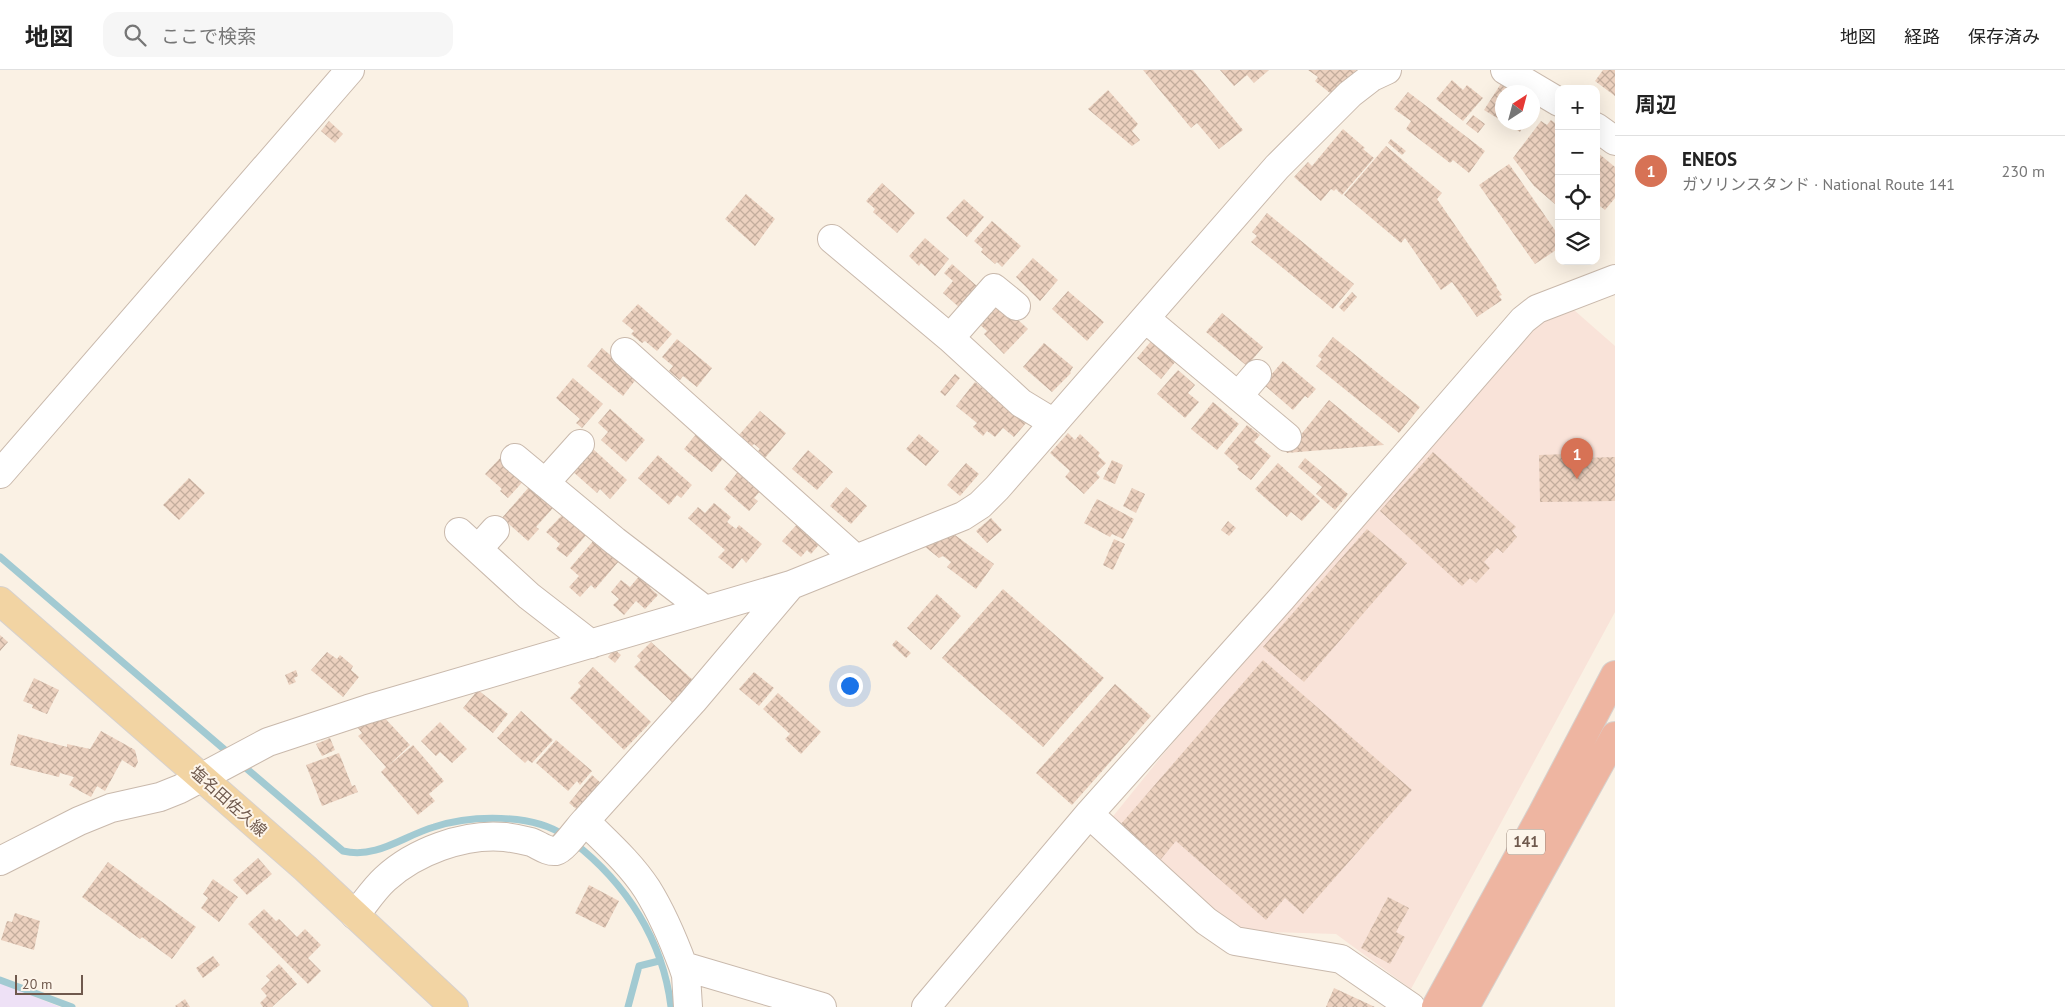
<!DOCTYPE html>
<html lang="ja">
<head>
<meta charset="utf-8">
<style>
  :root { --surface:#fff; --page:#f6f6f6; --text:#222; --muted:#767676; --line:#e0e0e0; --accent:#d77255 }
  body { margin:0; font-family:"PT Sans","Noto Sans JP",sans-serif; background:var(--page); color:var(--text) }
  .controls { position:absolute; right:15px; top:15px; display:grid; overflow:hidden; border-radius:10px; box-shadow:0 5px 20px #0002 }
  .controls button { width:45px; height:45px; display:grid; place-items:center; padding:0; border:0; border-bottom:1px solid var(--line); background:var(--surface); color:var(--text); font:25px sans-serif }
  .compass { position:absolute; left:1495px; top:15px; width:45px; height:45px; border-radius:50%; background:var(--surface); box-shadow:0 5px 20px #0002; rotate:36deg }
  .scale { position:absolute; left:15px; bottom:12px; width:68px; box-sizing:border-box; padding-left:5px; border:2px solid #6f594d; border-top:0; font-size:14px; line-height:18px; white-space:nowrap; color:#6f594d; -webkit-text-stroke:4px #fdf5ea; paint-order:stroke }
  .you { position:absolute; left:849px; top:615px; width:18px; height:18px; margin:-12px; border:4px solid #fff; border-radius:50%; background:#1a73e8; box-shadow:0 0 0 8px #1a73e833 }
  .badge { display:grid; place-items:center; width:32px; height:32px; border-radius:50%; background:var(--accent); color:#fff; font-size:16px; font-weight:700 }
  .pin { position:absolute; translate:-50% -41px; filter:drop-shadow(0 1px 2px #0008) }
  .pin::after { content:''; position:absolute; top:26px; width:18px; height:15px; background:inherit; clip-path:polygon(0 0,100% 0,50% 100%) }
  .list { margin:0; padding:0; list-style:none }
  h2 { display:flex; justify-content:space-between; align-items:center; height:65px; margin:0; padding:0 20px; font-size:21px }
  h2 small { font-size:16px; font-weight:400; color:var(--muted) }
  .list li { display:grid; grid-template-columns:32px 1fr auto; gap:15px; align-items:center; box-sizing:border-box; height:70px; padding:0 20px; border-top:1px solid var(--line) }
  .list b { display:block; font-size:19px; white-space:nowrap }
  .list p { margin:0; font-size:16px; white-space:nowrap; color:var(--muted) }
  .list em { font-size:16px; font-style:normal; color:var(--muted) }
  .icon { flex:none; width:28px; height:28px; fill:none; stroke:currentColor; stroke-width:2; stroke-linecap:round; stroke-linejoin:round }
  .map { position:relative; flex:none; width:1615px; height:937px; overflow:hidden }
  header { display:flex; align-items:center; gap:30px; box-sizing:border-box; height:70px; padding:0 25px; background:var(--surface); border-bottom:1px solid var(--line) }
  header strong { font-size:24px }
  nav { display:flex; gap:28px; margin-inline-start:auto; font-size:18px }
  .search { width:350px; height:45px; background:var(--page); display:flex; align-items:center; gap:12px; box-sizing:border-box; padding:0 18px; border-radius:15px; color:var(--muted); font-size:19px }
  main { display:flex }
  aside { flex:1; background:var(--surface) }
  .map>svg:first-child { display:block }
  .commercial { fill:#f9e3d9 }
  .education { fill:#eee1f6 }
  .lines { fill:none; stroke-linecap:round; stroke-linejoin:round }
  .stream { stroke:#a2cad2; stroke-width:7 }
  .building { fill:url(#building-cross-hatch) }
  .minor-casing { stroke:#c9b9ac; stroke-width:30 }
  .major-casing { stroke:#d7d1cd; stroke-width:30 }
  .highway-casing { stroke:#d7d1cd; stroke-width:30 }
  .minor { stroke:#fff; stroke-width:28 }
  .major { stroke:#f2d4a3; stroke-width:28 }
  .highway { stroke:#eeb5a1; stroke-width:28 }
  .labels { text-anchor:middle; stroke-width:4; stroke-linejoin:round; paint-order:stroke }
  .shield { fill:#fdf5ea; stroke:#9a887c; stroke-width:1 }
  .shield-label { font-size:15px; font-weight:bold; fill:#6f594d }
  .street-label { font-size:16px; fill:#6f594d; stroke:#fdf5ea }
</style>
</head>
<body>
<header>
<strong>地図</strong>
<div class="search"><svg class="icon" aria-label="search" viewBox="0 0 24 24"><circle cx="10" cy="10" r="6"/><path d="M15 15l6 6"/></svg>ここで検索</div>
<nav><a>地図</a><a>経路</a><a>保存済み</a></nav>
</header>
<main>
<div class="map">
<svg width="1615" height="937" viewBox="0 0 1615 937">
  <defs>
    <pattern id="building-cross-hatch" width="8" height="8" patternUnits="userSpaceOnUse" patternTransform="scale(1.25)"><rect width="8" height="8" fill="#ecd1bf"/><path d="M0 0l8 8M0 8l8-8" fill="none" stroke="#c3ad9d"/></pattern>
  </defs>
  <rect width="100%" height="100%" fill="#faf1e4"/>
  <path class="commercial" d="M 1574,240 L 1615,276 L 1615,542 L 1411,919 L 1336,864 L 1235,861 L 1110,750 L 1165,682 L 1536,254 Z"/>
  <path class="education" d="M 0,913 L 23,922 L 60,937 L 0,937 Z"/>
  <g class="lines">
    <path class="stream" d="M 0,487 L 232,686
      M 240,693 L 343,781 C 377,789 403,766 434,757 C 470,745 533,743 565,766
      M 573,772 C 626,813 663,870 671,937
      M 0,910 L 72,937
      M 628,937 L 639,896 L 659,891"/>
  </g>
  <path class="building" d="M 1143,0 L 1193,0 L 1243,60 L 1219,79 L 1197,53 L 1191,58 Z
    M 1220,0 L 1269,0 L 1254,13 L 1247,5 L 1234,16 Z
    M 1308,0 L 1356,0 L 1335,27 L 1315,11 L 1318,7 Z
    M 1603,0 L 1615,0 L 1615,26 L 1595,11 Z
    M 1452,10 L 1463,20 L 1467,15 L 1483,28 L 1463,51 L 1436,29 Z
    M 1502,12 L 1518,22 L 1502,22 L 1502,51 L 1484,40 Z
    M 1108,20 L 1138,54 L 1132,61 L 1140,70 L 1132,76 L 1088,39 Z
    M 1408,22 L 1485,81 L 1469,103 L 1453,90 L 1450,93 L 1406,59 L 1411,51 L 1394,39 Z
    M 1473,45 L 1485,54 L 1478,63 L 1466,54 Z
    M 1551,50 L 1559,56 L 1559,132 L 1556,135 L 1534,116 L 1513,88 L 1541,51 L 1547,55 Z
    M 329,51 L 343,64 L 335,73 L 321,61 Z
    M 1505,52 L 1525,52 L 1520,62 Z
    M 1343,59 L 1365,78 L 1363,79 L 1374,88 L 1342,125 L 1336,119 L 1334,121 L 1331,119 L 1321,131 L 1294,107 L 1308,92 L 1312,96 Z
    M 1391,69 L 1406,81 L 1402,85 L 1388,73 Z
    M 1386,76 L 1442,123 L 1437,129 L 1497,216 L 1496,217 L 1502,225 L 1499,226 L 1502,230 L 1477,247 L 1452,212 L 1441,220 L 1405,168 L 1401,173 L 1344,125 Z
    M 1596,78 L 1600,81 L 1598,83 L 1615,97 L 1615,128 L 1605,140 L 1596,133 Z
    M 1509,94 L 1559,166 L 1559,178 L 1535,194 L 1479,115 Z
    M 882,113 L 915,143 L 897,163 L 873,142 L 875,139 L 866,131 Z
    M 746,124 L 775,149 L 755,176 L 725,149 Z
    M 964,129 L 984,147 L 967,167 L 946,148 Z
    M 1267,143 L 1354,214 L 1333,239 L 1251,172 L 1257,166 L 1252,162 Z
    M 992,151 L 1021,176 L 1002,197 L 997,192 L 995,194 L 981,182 L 983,179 L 974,171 Z
    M 925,168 L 949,189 L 935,206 L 921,193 L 919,196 L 909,186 Z
    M 1033,188 L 1058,210 L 1040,231 L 1016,207 Z
    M 952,194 L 978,217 L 960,238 L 943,223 L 953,211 L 944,203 Z
    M 1068,221 L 1104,252 L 1087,271 L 1052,239 Z
    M 1352,222 L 1357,227 L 1344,242 L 1339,237 Z
    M 638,234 L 672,264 L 657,281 L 645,271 L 642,273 L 631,264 L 634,261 L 622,251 Z
    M 995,237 L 1000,241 L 1004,237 L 1028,259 L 1004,284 L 984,264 L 987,261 L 979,254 Z
    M 1222,243 L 1263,277 L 1247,296 L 1206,262 Z
    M 1333,267 L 1420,337 L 1399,363 L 1316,296 L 1322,289 L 1318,286 Z
    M 677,269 L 712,298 L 697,317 L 683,306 L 680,310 L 669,301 L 673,296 L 662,287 Z
    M 1152,270 L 1176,291 L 1161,309 L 1137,288 Z
    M 1044,273 L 1073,297 L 1070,302 L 1071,303 L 1052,322 L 1023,297 Z
    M 602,278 L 637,308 L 623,326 L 587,296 Z
    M 1283,291 L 1316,319 L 1308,328 L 1305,326 L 1293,340 L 1263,314 Z
    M 1178,300 L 1195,315 L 1188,323 L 1199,332 L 1185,348 L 1157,324 Z
    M 955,304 L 960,308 L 945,326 L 940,322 Z
    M 573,308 L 603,334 L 582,358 L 576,353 L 580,349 L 556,328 Z
    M 975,312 L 1026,353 L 1014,367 L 1003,358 L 995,367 L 987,361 L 983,366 L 973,357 L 977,353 L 956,336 Z
    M 1329,330 L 1384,375 L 1286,383 Z
    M 1213,332 L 1239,354 L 1217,380 L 1191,359 Z
    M 610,339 L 645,370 L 626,392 L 601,370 L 608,362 L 598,353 Z
    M 760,341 L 786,363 L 765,388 L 758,381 L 760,379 L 754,374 L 752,376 L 739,365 Z
    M 1247,355 L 1260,365 L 1254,372 L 1271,386 L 1251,410 L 1237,399 L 1239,397 L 1224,383 Z
    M 697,363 L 725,386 L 712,402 L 684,379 Z
    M 1068,363 L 1075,370 L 1080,364 L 1100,383 L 1098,386 L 1106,393 L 1096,403 L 1100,407 L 1084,424 L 1065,407 L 1070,401 L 1050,383 Z
    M 919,364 L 939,381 L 926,396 L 906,379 Z
    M 1568,371 L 1584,371 L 1584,388 L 1615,387 L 1615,431 L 1540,432 L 1539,385 L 1568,384 Z
    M 592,378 L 627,410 L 610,429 L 600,419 L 597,423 L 571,400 Z
    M 808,380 L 833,402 L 817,420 L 792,399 Z
    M 1433,382 L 1516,457 L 1512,461 L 1517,467 L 1503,483 L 1497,478 L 1484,492 L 1490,498 L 1476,513 L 1470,508 L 1462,516 L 1380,441 Z
    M 504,384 L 528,406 L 508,428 L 500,421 L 502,419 L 485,404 Z
    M 658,385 L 692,415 L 681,428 L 677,425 L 669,435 L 638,408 Z
    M 1305,388 L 1348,424 L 1335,440 L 1316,424 L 1322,417 L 1298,397 Z
    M 1112,390 L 1123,395 L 1115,414 L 1103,409 Z
    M 966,393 L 979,404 L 960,426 L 947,415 Z
    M 1278,393 L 1320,431 L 1302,451 L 1291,442 L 1287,447 L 1255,419 Z
    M 741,398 L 763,418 L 754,428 L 758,431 L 749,441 L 724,419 Z
    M 189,408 L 205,423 L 179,450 L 163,435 Z
    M 536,409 L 560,430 L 536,457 L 539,459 L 528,471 L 502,448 Z
    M 846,417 L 867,436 L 851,454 L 830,436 Z
    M 1132,418 L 1145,424 L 1136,443 L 1123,436 Z
    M 1097,429 L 1134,449 L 1123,469 L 1112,464 L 1110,467 L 1084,453 Z
    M 714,433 L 731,447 L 727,452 L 736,459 L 739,455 L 762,474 L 746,493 L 742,488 L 733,499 L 718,487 L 725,480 L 688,448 L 698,437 L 705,443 Z
    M 565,442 L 588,463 L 567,487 L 556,479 L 560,474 L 546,462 Z
    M 991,448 L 1002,460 L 987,473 L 976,461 Z
    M 1228,451 L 1236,458 L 1229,466 L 1221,460 Z
    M 799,452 L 823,470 L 811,484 L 807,480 L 801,487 L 782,471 Z
    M 1367,459 L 1407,493 L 1304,612 L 1263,577 Z
    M 955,465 L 994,494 L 976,519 L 947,497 L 951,492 L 943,486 L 939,488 L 924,476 Z
    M 1114,469 L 1125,474 L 1113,500 L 1103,495 Z
    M 594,470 L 619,491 L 595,519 L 591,515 L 580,527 L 569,517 L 579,506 L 570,498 Z
    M 641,504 L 652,514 L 650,518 L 658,525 L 645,539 L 636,531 L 624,545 L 613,535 L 619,529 L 611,522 L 621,510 L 630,517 Z
    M 1003,519 L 1104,608 L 1043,677 L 942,588 Z
    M 937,524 L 961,546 L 931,580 L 907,558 Z
    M 0,565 L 8,572 L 0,581 Z
    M 896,570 L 911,583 L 906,588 L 892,575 Z
    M 651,572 L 694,611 L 673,633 L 634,597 L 641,590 L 637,586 Z
    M 614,579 L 621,585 L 615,593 L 608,587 Z
    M 327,582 L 337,589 L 340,585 L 353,596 L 351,600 L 359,607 L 343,627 L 311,600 Z
    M 1263,590 L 1412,720 L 1303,844 L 1285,828 L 1266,850 L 1176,771 L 1161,789 L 1121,754 Z
    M 593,597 L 651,652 L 624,680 L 570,628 L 581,616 L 578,613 Z
    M 296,600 L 298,606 L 294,608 L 296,612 L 289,615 L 285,605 Z
    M 754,602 L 774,618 L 759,636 L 739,619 Z
    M 34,608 L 59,620 L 47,644 L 32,638 L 33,635 L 23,631 Z
    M 1115,614 L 1151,646 L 1072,735 L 1036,703 Z
    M 478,620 L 508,644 L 493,663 L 463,638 Z
    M 778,623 L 821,662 L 801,684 L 785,669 L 790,664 L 763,639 Z
    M 521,641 L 553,670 L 532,693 L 528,690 L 525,693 L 497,668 Z
    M 373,644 L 381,644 L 410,675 L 388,696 L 413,675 L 444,711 L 429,724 L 435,731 L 418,745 L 381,702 L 386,697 L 358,666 L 362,663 L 358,658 Z
    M 440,652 L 467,679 L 452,693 L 440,682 L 436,686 L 421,671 Z
    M 101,661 L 135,680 L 138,692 L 135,698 L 122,690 L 105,721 L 97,716 L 91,727 L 69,715 L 74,707 L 60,703 L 59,707 L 10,695 L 18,664 L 67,677 L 67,674 L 90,679 Z
    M 330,668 L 335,680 L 322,686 L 316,674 Z
    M 556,670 L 592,701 L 580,715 L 577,711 L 568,721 L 536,693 Z
    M 339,683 L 352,716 L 355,715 L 358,722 L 322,736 L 306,695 Z
    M 592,705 L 603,715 L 580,742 L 569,733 Z
    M 258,788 L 272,804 L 247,825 L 233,810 Z
    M 108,792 L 196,857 L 172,889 L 142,867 L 140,869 L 82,827 Z
    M 213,809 L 238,827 L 219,852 L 201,838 L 208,828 L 203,824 Z
    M 589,815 L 619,831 L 605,858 L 575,843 Z
    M 1388,827 L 1409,838 L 1396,862 L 1405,867 L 1390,894 L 1361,878 Z
    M 264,839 L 276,851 L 279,849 L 297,867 L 305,859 L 321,875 L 308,888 L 321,901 L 308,914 L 248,854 Z
    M 15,843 L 40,851 L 34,880 L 1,870 L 7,851 L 12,852 Z
    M 213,886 L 220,895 L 203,908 L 196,898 Z
    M 279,894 L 297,914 L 272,937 L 263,937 L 260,933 L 267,926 L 261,919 L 270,910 L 266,906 Z
    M 1334,918 L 1375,937 L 1326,937 Z
    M 185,929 L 190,937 L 176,937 L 175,936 Z"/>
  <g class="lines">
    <defs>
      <path id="minor" d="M 1505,0 L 1559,32
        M 1596,57 L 1615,71
        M 832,169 L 950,268 L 1021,333 L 1054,353
        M 1146,249 L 1287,367
        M 950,268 L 994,218 L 1016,236
        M 625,282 L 856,489
        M 1238,326 L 1257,304
        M 515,388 L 615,471 L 705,540
        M 0,404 L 350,0
        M 545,413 L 580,374
        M 459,462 L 529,526 L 591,574
        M 478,479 L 495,460
        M 791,515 L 693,631 L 585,751 C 606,772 630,793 647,819 C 662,843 673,869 683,896 L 822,937
        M 1089,744 L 1206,851 L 1235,871 L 1341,889 L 1411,937
        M 0,791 L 79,751 L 111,738 L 160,727 L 180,719 L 268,672 L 368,639 L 791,515 L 963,446 L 980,435 L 997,418 L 1277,97 L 1350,24 L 1372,7 L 1387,0
        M 355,845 C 365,833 374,819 385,809 C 414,782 464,763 505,767 C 513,768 523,770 531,772 C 539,775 547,782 556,781 C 564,779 579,757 585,751
        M 683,896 L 686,905 L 688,937
        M 926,937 L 1089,744 L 1282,528 L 1523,250 L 1537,239 L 1615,209"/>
      <path id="major" d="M 0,531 L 305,798 L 454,937"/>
      <path id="highway" d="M 1436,937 L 1542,744 L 1615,605
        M 1465,937 L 1615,666"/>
    </defs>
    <use href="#minor" class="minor-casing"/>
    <use href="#major" class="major-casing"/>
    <use href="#highway" class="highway-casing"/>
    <use href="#minor" class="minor"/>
    <use href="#major" class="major"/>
    <use href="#highway" class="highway"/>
  </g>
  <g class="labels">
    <rect class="shield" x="1507" y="759.5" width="38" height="25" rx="4"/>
    <g class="shield-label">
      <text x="1526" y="777">141</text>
    </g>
    <g class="street-label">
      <text transform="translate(229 731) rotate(42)" y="6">塩名田佐久線</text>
    </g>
  </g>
</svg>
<div class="controls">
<button>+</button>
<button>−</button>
<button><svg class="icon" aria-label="locate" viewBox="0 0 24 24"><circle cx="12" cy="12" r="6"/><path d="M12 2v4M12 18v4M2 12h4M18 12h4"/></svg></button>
<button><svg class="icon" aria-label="layers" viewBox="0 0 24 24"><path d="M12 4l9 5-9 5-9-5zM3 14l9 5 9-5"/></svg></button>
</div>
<svg class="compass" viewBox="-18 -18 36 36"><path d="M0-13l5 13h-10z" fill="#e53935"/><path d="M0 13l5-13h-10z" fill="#767676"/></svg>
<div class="scale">20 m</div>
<div class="you"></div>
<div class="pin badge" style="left:1577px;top:409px">1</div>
</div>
<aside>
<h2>周辺<small></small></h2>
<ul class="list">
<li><span class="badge">1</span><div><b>ENEOS</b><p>ガソリンスタンド · National Route 141</p></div><em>230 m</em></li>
</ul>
</aside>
</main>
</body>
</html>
